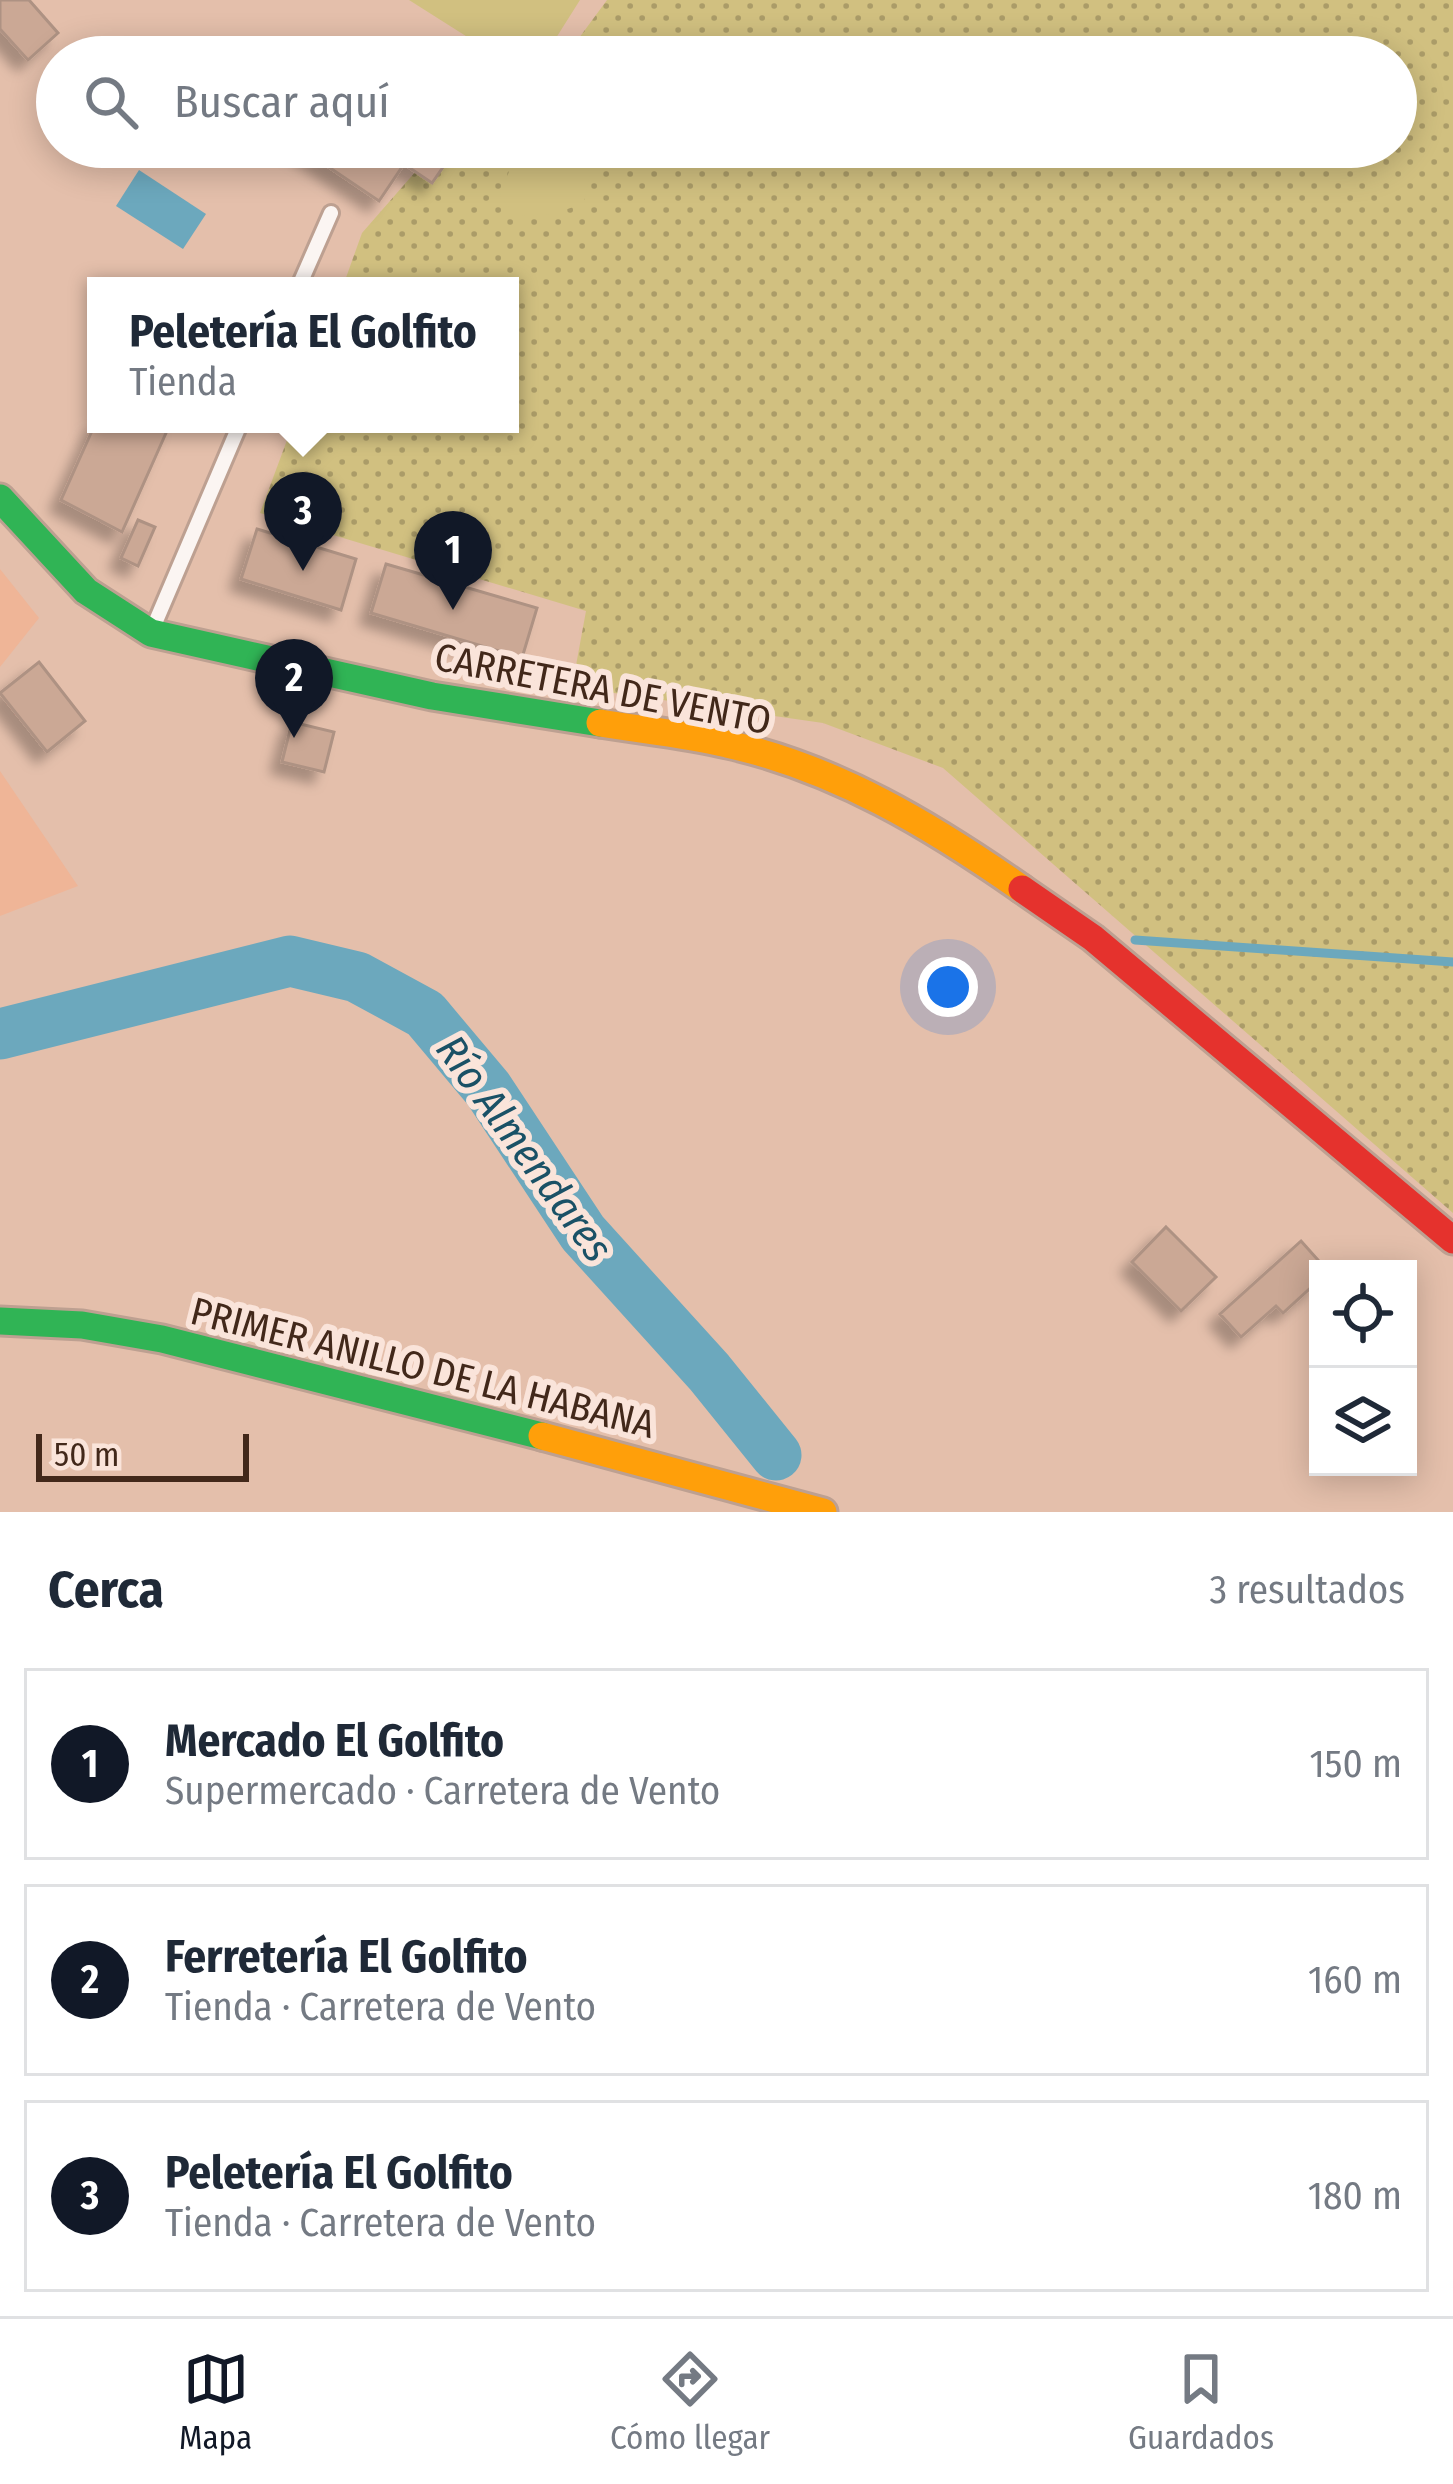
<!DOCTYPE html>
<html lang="es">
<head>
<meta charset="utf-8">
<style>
  :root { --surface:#fff; --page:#f6f6f7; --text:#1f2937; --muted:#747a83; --line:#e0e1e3; --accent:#111827 }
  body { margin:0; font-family:"Fira Sans Condensed",sans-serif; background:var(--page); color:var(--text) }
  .controls { position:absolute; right:36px; bottom:36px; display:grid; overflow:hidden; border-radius:0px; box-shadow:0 6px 30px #0003 }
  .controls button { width:108px; height:108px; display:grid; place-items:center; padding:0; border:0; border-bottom:3px solid var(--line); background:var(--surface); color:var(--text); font:60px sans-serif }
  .scale { position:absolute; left:36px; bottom:30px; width:213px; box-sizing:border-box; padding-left:12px; border:6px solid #42281a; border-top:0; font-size:33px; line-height:42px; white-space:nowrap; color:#42281a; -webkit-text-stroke:9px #fae4da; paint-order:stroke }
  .you { position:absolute; left:948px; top:987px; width:42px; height:42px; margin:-30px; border:9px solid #fff; border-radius:50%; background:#1a73e8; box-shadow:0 0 0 18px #1a73e833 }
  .badge { display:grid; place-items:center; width:78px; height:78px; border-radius:50%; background:var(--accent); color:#fff; font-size:39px; font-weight:700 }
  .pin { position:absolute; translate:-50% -99px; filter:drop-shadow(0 3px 6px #0008) }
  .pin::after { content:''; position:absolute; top:63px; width:42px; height:36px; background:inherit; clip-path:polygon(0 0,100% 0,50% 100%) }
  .popup { position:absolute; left:87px; top:277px; width:432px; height:156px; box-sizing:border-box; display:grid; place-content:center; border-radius:0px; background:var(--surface); filter:drop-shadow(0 3px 9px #0005); font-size:39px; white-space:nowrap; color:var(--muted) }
  .popup b { font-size:45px; color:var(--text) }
  .popup::after { content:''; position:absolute; left:50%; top:100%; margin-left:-24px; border:24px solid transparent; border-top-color:var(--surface) }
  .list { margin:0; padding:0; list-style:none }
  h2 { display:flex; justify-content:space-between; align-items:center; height:156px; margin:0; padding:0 48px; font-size:51px }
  h2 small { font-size:39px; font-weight:400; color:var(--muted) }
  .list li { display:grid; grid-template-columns:78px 1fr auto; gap:36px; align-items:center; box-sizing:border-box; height:192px; margin:0 24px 24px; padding:0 24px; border:3px solid var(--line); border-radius:0px }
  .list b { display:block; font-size:45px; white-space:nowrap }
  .list p { margin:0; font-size:39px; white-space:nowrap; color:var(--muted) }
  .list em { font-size:39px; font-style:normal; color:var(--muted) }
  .icon { flex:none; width:66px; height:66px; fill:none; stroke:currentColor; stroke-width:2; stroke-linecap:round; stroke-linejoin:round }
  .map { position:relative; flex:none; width:1453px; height:1512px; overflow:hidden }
  .search { position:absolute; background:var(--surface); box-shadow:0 6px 30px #0003; left:36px; right:36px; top:36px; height:132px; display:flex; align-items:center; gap:30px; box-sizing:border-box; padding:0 42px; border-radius:66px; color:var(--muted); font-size:45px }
  .sheet { height:804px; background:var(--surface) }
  nav { display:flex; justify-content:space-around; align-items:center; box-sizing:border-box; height:168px; border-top:3px solid var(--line); background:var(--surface); font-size:33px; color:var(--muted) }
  nav a { display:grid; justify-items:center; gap:6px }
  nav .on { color:var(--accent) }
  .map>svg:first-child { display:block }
  .built { fill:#efb597 }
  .grass { fill:url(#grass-dots) }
  .pitch { fill:#d1c080 }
  .water { fill:#6ca8bd }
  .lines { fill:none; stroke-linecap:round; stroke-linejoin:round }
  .stream { stroke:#6ca8bd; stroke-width:9 }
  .river { stroke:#6ca8bd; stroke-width:51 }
  .building { fill:#cba895; stroke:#ae9283; stroke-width:3; filter:url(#shadow) }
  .lane-casing { stroke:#bda091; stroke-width:20 }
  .fast-casing { stroke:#bda091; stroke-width:33 }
  .slow-casing { stroke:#bda091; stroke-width:33 }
  .jam-casing { stroke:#bda091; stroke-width:33 }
  .lane { stroke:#fbf5f2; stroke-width:14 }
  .fast { stroke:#30b455; stroke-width:27 }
  .slow { stroke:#ff9f0a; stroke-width:27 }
  .jam { stroke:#e5322d; stroke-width:27 }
  .labels { text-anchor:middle; stroke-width:12; stroke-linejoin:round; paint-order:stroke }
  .street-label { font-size:39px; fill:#42281a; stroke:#fae4da }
  .water-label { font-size:42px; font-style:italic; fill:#1a5166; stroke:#fae4da }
</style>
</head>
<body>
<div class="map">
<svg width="1453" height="1512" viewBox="0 0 1453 1512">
  <defs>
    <pattern id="grass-dots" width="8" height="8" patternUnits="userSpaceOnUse" patternTransform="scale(3)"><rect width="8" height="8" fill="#d1c080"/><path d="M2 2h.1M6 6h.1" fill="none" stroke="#ab9c68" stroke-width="1.8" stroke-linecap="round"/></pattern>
    <filter id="shadow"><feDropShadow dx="-11" dy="11" stdDeviation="6" flood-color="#0004"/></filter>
  </defs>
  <rect width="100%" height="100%" fill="#e4bfab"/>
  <path class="built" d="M 0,569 L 39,618 L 0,667 Z
    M 0,771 L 78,886 L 0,916 Z"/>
  <path class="grass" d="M 607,0 L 1453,0 L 1453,1213 L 943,768 L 823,723 L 572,687 L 586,611 L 260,513 L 293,424 L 510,424 L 510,286 L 343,286 L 362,233 L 437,147 L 1396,147 L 1396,57 L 565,57 Z"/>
  <path class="pitch" d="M 409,0 L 580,0 L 544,57 L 499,57 Z
    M 532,147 L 574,151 L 590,173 L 584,203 L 554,214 L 517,216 L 500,196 L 511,166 Z"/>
  <path class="water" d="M 139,170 L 206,214 L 183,249 L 116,206 Z"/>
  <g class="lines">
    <path class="stream" d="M 1135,940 L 1453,962"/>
    <path class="river" d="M 0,1034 L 290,961 L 357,977 L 425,1014 L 488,1089 L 583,1233 L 709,1372 L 776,1455"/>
  </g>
  <path class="building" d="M 0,0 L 29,0 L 58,33 L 28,60 L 0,29 Z
    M 345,42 L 366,57 L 335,57 Z
    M 299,147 L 457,147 L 432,183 L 404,164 L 379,201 Z
    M 96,422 L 170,424 L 122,532 L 61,500 Z
    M 138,520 L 155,527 L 138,566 L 121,558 Z
    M 257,529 L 356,559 L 341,610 L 241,579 Z
    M 386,564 L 537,608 L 522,658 L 371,613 Z
    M 39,662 L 85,721 L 47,752 L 0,693 Z
    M 292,722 L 334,732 L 324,772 L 282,762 Z
    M 1166,1227 L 1216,1277 L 1181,1311 L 1132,1262 Z
    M 1301,1241 L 1326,1269 L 1318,1269 L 1318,1281 L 1283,1313 L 1276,1306 L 1241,1337 L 1220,1314 Z"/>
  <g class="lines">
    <defs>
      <path id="lane" d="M 299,286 L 331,213
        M 153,628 L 240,424"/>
      <path id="fast" d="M 0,498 L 86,591 L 151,633 L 432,696 L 600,723
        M 0,1321 L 82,1325 L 162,1339 L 542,1436"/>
      <path id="slow" d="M 600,723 C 642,730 686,734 727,744 C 836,768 932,826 1022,889
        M 542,1436 L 823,1512"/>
      <path id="jam" d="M 1022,889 L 1093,938 L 1453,1240"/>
    </defs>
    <use href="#lane" class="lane-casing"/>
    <use href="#fast" class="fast-casing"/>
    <use href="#slow" class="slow-casing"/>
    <use href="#jam" class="jam-casing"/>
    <use href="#lane" class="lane"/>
    <use href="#fast" class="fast"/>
    <use href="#slow" class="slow"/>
    <use href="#jam" class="jam"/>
  </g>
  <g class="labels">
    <g class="street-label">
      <text transform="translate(603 688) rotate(11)" y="14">CARRETERA DE VENTO</text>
      <text transform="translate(423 1367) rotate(14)" y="14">PRIMER ANILLO DE LA HABANA</text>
    </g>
    <g class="water-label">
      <text transform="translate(525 1148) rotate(54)" y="15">Río Almendares</text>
    </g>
  </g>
</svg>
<div class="controls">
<button><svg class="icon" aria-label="locate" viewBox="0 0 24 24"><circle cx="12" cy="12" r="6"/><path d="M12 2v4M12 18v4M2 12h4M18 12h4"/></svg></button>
<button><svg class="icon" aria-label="layers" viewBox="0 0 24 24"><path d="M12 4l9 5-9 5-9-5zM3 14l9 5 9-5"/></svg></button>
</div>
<div class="scale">50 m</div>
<div class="you"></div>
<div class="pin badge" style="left:453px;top:610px">1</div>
<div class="pin badge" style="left:294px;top:738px">2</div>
<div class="pin badge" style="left:303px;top:571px">3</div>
<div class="popup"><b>Peletería El Golfito</b>Tienda</div>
<div class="search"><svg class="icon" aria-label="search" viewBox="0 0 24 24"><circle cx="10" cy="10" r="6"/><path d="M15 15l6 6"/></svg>Buscar aquí</div>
</div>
<section class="sheet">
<h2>Cerca<small>3 resultados</small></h2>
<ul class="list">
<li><span class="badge">1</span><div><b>Mercado El Golfito</b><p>Supermercado · Carretera de Vento</p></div><em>150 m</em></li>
<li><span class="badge">2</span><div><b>Ferretería El Golfito</b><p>Tienda · Carretera de Vento</p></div><em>160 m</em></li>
<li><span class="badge">3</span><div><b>Peletería El Golfito</b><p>Tienda · Carretera de Vento</p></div><em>180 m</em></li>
</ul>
</section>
<nav>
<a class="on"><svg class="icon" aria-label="map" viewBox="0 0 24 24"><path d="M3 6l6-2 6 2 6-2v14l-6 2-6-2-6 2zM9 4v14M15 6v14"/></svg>Mapa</a>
<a><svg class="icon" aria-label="directions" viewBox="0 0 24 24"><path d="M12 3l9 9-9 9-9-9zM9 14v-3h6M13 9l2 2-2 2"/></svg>Cómo llegar</a>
<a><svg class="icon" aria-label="saved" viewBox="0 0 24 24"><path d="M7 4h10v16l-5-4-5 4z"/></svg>Guardados</a>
</nav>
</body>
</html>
